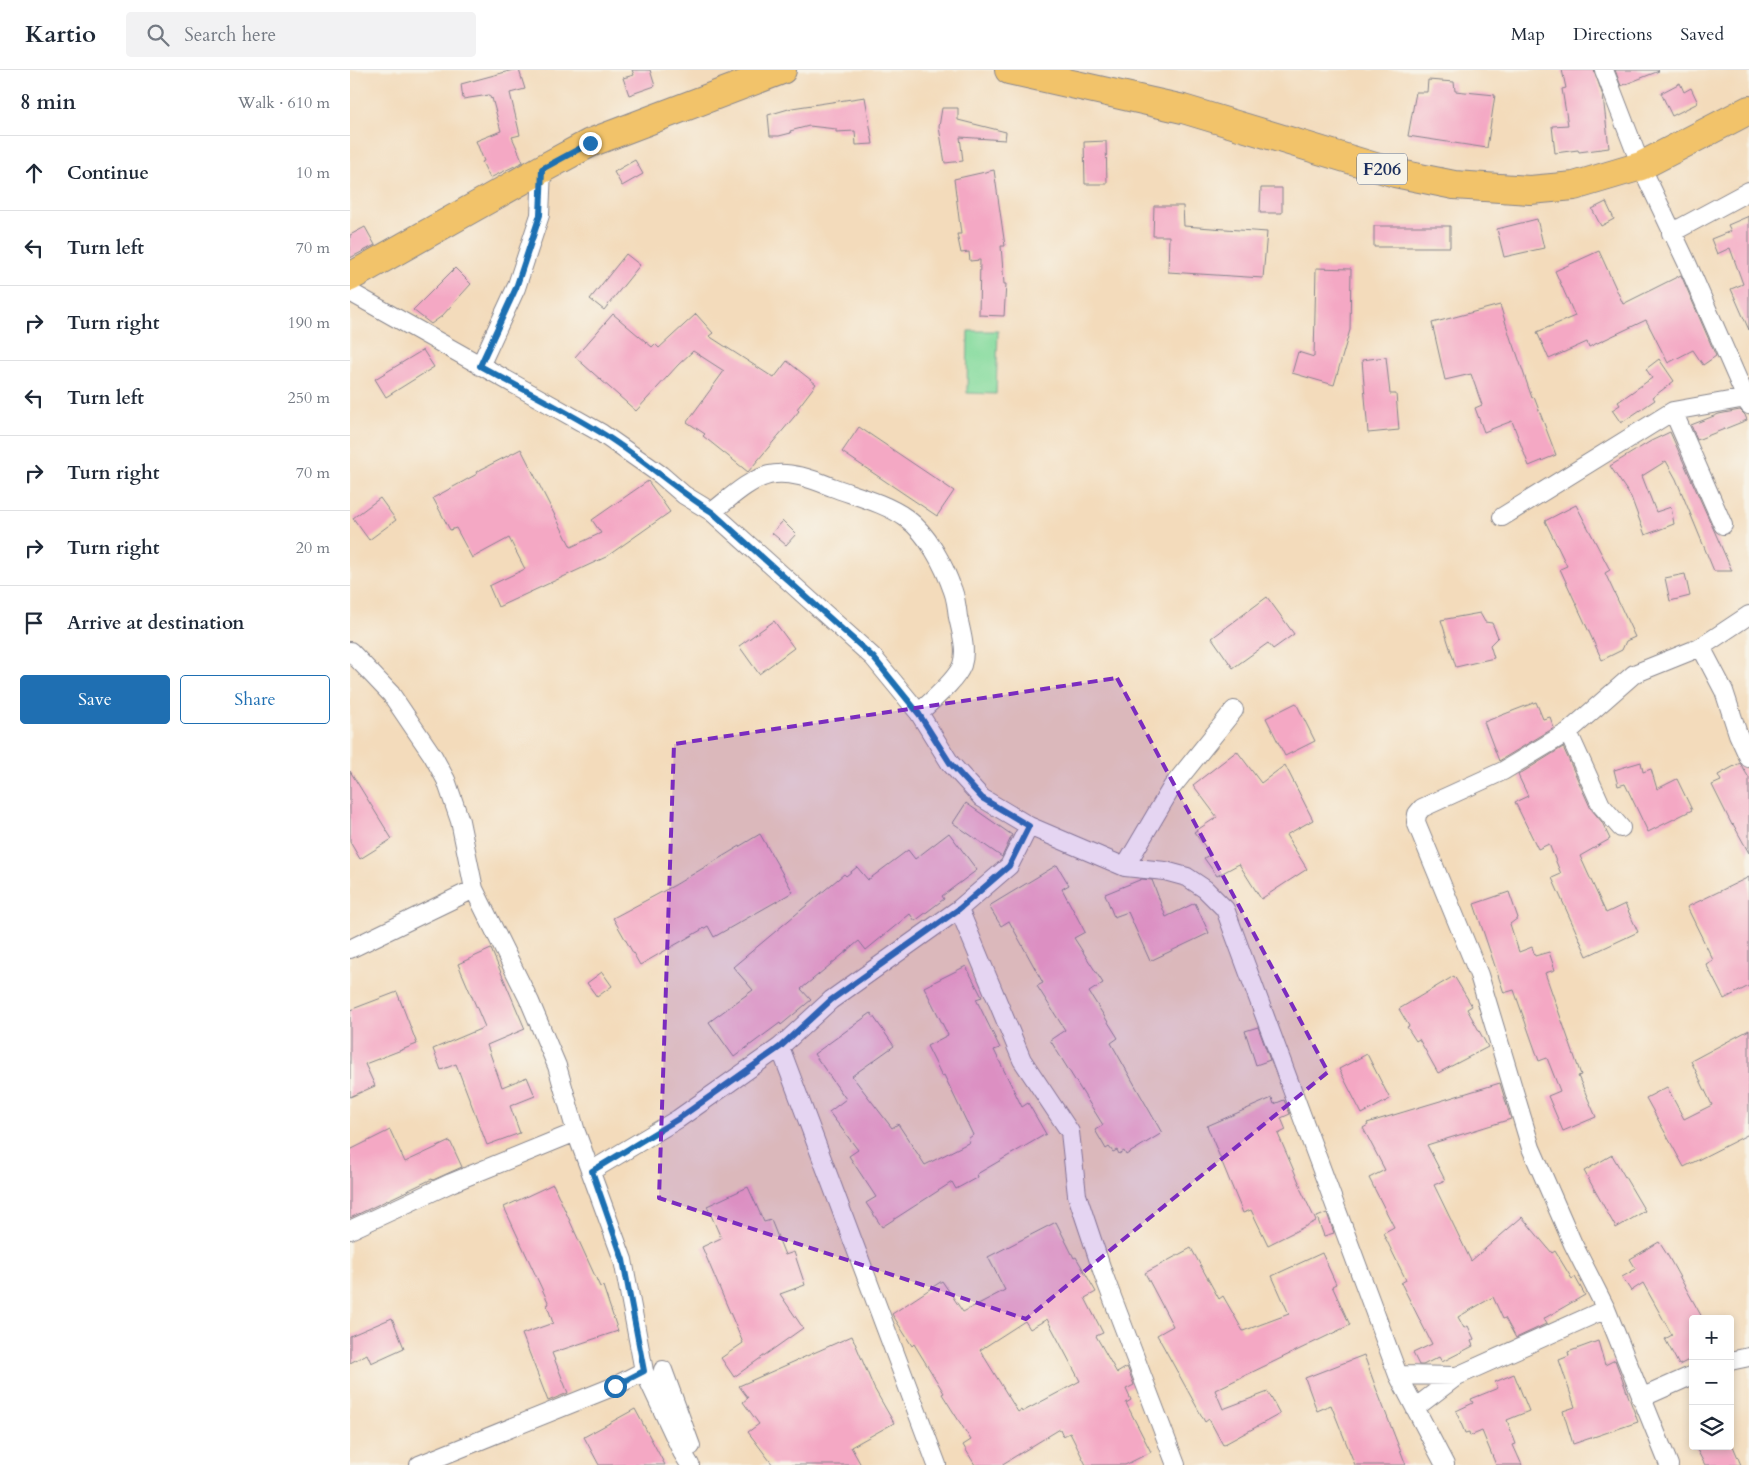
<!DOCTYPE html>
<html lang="en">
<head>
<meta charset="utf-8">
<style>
  :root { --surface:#fff; --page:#f2f2f3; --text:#1f2937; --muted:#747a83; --line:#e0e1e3; --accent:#1f6fb2 }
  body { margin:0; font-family:Cardo,serif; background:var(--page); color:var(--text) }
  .controls { position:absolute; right:15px; bottom:15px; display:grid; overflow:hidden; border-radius:5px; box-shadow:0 2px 8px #0003 }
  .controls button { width:45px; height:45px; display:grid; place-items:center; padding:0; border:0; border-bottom:1px solid var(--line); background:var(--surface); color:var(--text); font:25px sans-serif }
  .stop { position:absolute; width:15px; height:15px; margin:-11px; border:4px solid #1f6fb2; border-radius:50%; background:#fff }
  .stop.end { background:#1f6fb2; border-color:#fff; box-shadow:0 1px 5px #0008 }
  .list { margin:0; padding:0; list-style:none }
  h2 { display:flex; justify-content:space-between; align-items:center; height:65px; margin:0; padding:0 20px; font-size:21px }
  h2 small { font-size:16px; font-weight:400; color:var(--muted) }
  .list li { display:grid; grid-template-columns:32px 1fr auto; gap:15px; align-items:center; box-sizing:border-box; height:75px; padding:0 20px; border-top:1px solid var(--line) }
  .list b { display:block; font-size:19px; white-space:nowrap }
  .list em { font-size:16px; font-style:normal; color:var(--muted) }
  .actions { display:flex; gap:10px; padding:15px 20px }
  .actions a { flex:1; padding:11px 0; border:1px solid var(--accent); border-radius:5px; text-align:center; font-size:18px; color:var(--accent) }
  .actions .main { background:var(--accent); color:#fff }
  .icon { flex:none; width:28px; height:28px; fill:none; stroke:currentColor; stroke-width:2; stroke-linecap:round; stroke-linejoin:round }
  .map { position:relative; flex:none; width:1399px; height:1395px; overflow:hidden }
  header { display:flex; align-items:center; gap:30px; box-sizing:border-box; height:70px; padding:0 25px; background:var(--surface); border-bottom:1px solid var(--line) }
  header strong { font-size:24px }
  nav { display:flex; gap:28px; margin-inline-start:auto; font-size:18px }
  .search { width:350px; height:45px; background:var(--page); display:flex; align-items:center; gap:12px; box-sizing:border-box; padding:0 18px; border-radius:5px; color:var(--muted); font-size:19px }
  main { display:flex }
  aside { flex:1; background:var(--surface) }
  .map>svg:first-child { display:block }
  .green { fill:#85db9e; stroke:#50857e }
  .building { fill:#f4a8c4; fill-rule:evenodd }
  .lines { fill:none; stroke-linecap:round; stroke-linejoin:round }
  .street-casing { stroke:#87858c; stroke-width:20 }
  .primary-casing { stroke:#87858c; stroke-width:30 }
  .street { stroke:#fff; stroke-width:18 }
  .primary { stroke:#f2c36a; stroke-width:28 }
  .route { stroke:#1f6fb2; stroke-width:6 }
  .marked { fill:#7b2cbf; fill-opacity:0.2; stroke:#7b2cbf; stroke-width:4; stroke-dasharray:10 6; stroke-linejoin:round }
  .labels { text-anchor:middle; stroke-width:4; stroke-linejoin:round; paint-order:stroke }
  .shield { fill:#f7f3e8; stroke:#5d6a87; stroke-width:1 }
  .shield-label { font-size:18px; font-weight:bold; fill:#1b2f5e }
</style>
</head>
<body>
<header>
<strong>Kartio</strong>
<div class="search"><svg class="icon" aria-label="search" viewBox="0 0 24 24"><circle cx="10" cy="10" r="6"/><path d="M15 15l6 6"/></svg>Search here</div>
<nav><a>Map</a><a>Directions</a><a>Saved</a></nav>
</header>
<main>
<aside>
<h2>8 min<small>Walk · 610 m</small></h2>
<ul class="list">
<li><svg class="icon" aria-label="ahead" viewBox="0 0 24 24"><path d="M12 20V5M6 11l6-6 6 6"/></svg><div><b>Continue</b></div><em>10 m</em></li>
<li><svg class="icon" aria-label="left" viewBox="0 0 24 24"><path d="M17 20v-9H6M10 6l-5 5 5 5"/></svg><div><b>Turn left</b></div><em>70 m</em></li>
<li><svg class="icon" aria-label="right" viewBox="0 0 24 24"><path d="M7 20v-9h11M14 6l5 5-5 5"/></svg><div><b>Turn right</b></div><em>190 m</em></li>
<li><svg class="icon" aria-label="left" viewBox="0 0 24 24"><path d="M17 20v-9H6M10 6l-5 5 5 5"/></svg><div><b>Turn left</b></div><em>250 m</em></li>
<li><svg class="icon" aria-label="right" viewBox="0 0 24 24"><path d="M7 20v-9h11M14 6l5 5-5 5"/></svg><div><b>Turn right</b></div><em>70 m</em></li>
<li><svg class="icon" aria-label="right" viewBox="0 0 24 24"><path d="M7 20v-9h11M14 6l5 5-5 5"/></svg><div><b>Turn right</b></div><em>20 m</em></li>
<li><svg class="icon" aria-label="arrive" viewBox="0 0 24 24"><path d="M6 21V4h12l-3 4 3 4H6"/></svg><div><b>Arrive at destination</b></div></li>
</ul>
<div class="actions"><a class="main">Save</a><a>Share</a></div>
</aside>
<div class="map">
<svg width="1399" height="1395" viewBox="0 0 1399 1395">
  <rect width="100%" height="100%" fill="#f7f3e8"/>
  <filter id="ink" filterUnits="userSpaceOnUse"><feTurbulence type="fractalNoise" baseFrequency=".02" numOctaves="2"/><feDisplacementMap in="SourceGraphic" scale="10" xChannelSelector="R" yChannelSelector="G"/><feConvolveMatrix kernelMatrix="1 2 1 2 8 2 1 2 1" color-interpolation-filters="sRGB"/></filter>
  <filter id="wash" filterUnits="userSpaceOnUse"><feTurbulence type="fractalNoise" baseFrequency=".0096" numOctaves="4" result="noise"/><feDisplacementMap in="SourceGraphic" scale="20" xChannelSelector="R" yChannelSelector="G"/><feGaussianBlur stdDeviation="1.12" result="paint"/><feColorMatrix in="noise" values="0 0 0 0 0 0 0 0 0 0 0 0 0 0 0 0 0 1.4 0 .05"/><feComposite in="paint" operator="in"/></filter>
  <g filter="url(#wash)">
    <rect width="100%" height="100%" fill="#f3dbbb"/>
    <path class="green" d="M 618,261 L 648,261 L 646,324 L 617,323 Z"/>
    <g id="blocks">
      <path class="building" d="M 163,0 L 169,0 L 175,19 L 160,23 L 170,65 L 162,67 L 173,92 L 140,108 L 132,92 L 134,91 L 126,71 L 151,61 L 142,28 L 141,29 L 139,25 L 113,29 L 111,14 Z
        M 282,0 L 300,0 L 305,16 L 279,25 L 273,8 L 284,5 Z
        M 1212,0 L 1244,0 L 1253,26 L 1259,78 L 1229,82 L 1228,80 L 1205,83 L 1202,56 L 1218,55 L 1212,19 L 1216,18 Z
        M 1265,0 L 1308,0 L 1309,1 L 1271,16 Z
        M 1078,10 L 1104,12 L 1105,21 L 1145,25 L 1137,78 L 1058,66 L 1066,22 L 1077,22 Z
        M 1330,13 L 1334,22 L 1341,18 L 1348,33 L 1322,46 L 1311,23 Z
        M 515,27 L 523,74 L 506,75 L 505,61 L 486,62 L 486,59 L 459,56 L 440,61 L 441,63 L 429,66 L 420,66 L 418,45 L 442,38 Z
        M 592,38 L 608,38 L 608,50 L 656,62 L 655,70 L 610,67 L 613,91 L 595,93 L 589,57 Z
        M 756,71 L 757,114 L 735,114 L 734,72 Z
        M 285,90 L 293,104 L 272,116 L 264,102 Z
        M 644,100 L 655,176 L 651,176 L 654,214 L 656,214 L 654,246 L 629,245 L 630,190 L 620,191 L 619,182 L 611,183 L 607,164 L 611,164 L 604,109 Z
        M 911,118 L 932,118 L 932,143 L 910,143 Z
        M 1256,132 L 1264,149 L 1251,156 L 1242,139 Z
        M 804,136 L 833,136 L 834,156 L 917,162 L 913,208 L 818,202 L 819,166 L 803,166 Z
        M 1399,146 L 1399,260 L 1381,219 L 1393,214 L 1380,178 L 1367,184 L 1361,169 L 1381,161 L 1378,155 Z
        M 1187,149 L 1194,178 L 1154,187 L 1147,159 Z
        M 1024,156 L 1100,156 L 1100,177 L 1024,177 Z
        M 15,157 L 25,175 L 0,188 L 0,165 Z
        M 1249,181 L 1273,234 L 1331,205 L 1366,286 L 1353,295 L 1343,280 L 1318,293 L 1296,250 L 1239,277 L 1237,272 L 1199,289 L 1187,262 L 1225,246 L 1205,201 Z
        M 276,184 L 290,195 L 254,240 L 240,229 Z
        M 105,198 L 121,214 L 92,246 L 81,254 L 63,240 Z
        M 966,198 L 1001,199 L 1000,260 L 984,315 L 942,303 L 948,282 L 964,287 Z
        M 1150,235 L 1162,273 L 1163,272 L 1182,328 L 1184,327 L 1206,385 L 1179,396 L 1162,351 L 1134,362 L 1125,338 L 1132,335 L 1121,304 L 1095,310 L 1082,253 Z
        M 263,244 L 302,277 L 305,274 L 309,278 L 346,244 L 363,263 L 359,266 L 424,308 L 437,291 L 466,314 L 447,339 L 449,341 L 398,402 L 353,366 L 355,364 L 337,352 L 374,301 L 343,281 L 328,295 L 286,341 L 225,287 Z
        M 73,280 L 84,297 L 36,327 L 25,309 Z
        M 1036,287 L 1040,324 L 1046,324 L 1049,360 L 1018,363 L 1012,290 Z
        M 1309,289 L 1324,311 L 1303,327 L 1305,330 L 1271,353 L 1262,340 L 1270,335 L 1268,332 L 1302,308 L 1296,299 Z
        M 1390,340 L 1395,345 L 1397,350 L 1347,370 L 1341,355 L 1369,344 Z
        M 509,357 L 604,421 L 587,446 L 492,382 Z
        M 1320,362 L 1367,467 L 1382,501 L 1364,501 L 1326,409 L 1316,391 L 1292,406 L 1306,442 L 1321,437 L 1324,454 L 1295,465 L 1281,427 L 1260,396 L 1301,371 Z
        M 171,379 L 221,477 L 251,463 L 242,450 L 298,411 L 320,442 L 256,487 L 148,537 L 139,516 L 175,499 L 159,468 L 122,488 L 106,458 L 100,460 L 83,428 L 127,404 L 126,402 Z
        M 30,428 L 46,450 L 19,470 L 3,448 Z
        M 1226,435 L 1260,500 L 1255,503 L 1285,567 L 1276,571 L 1272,580 L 1252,590 L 1210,499 L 1217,496 L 1195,451 Z
        M 433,451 L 446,464 L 436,475 L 422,463 Z
        M 1335,504 L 1340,526 L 1320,531 L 1315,508 Z
        M 917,527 L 944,564 L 923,579 L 918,573 L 883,598 L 862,568 Z
        M 1130,543 L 1135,552 L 1142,553 L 1148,567 L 1140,575 L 1144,588 L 1106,597 L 1091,550 Z
        M 424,551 L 444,578 L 409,604 L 389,576 Z
        M 1186,632 L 1193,649 L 1200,647 L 1204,658 L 1149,691 L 1134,652 Z
        M 946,633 L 965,671 L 935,686 L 916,648 Z
        M 1213,677 L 1241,739 L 1252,752 L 1260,769 L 1230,786 L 1256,843 L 1275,834 L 1288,862 L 1237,886 L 1202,808 L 1211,804 L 1199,774 L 1188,779 L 1165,732 L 1178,726 L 1168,705 Z
        M 887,681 L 911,713 L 935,695 L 963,750 L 936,765 L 957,799 L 911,829 L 889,794 L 867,806 L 854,788 L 861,784 L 844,762 L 867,747 L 843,715 Z
        M 1291,692 L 1293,702 L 1301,699 L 1307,719 L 1327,709 L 1342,740 L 1298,762 L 1275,714 L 1268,716 L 1264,700 Z
        M 1390,693 L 1399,708 L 1399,783 L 1383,754 L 1382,755 L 1362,715 L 1371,711 L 1368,705 Z
        M 0,701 L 42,769 L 10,789 L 0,772 Z
        M 616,733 L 662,765 L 652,787 L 603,753 Z
        M 599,763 L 627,800 L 592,826 L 594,829 L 565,851 L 560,844 L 516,880 L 509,871 L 451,919 L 461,930 L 431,955 L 430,953 L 384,987 L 359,952 L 403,920 L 383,897 L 494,804 L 496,806 L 507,797 L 518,810 L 558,780 L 565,789 Z
        M 410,764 L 443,822 L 364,867 L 358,856 L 290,895 L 263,848 L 325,815 Z
        M 707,795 L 719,815 L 712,819 L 735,862 L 724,868 L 753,913 L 739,922 L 768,968 L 761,973 L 812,1063 L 776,1085 L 774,1081 L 769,1084 L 767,1080 L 763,1082 L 759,1077 L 756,1079 L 745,1060 L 753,1055 L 700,970 L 715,960 L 687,916 L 693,913 L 659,851 L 651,856 L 639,836 Z
        M 1399,807 L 1399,916 L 1374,929 L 1356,894 L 1363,890 L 1337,837 Z
        M 792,809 L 802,810 L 816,847 L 845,833 L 859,863 L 800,891 L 778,842 L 764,847 L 755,824 Z
        M 1159,822 L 1168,848 L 1160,854 L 1169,882 L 1182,877 L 1185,886 L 1199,882 L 1205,900 L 1195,903 L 1231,1005 L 1228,1006 L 1246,1047 L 1213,1061 L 1198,1026 L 1210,1021 L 1197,988 L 1189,991 L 1164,920 L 1154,923 L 1124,834 Z
        M 141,879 L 175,959 L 137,975 L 152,1017 L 177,1007 L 185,1026 L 160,1036 L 170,1063 L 137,1075 L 106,994 L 91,1000 L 83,979 L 135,957 L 108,894 Z
        M 616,896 L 632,927 L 626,929 L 650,978 L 644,980 L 672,1037 L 678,1033 L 696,1064 L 627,1104 L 628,1107 L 606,1119 L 602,1112 L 532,1157 L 516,1133 L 526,1127 L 499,1086 L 508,1080 L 479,1042 L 496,1029 L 464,984 L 521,943 L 544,976 L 502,1006 L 542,1058 L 548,1054 L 575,1095 L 620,1072 L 618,1069 L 623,1065 L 594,1005 L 592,1006 L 577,976 L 598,965 L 574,917 Z
        M 252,902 L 262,916 L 247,927 L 237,913 Z
        M 1104,906 L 1122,936 L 1117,939 L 1138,977 L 1088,1003 L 1069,969 L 1066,971 L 1057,957 L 1059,956 L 1049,939 Z
        M 47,922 L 67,974 L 15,994 L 25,1016 L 0,1027 L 0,940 Z
        M 908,957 L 920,990 L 906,995 L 895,961 Z
        M 1399,960 L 1399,1064 L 1334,1097 L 1296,1028 L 1317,1017 L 1334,1049 L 1362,1035 L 1341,991 Z
        M 1017,984 L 1040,1029 L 1012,1044 L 989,999 Z
        M 1150,1013 L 1161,1049 L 1077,1075 L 1095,1110 L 1084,1115 L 1121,1191 L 1172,1147 L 1202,1183 L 1205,1181 L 1222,1209 L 1225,1207 L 1235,1225 L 1193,1249 L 1196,1254 L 1166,1268 L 1155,1248 L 1153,1249 L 1143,1227 L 1108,1247 L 1114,1258 L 1118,1256 L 1124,1269 L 1121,1271 L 1123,1276 L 1092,1292 L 1089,1287 L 1073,1295 L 1069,1295 L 1063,1283 L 1082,1274 L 1051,1213 L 1056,1210 L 1033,1163 L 1044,1157 L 1019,1108 L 1035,1100 L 1013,1058 L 1018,1055 L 1017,1053 Z
        M 922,1028 L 924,1034 L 934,1030 L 940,1044 L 931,1048 L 936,1060 L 928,1064 L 951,1117 L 950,1118 L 966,1151 L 918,1175 L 901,1140 L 893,1143 L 857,1056 Z
        M 40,1060 L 55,1092 L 100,1071 L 112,1097 L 83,1110 L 82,1109 L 0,1148 L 0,1080 Z
        M 1262,1085 L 1295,1141 L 1266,1158 L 1234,1101 Z
        M 203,1114 L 250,1217 L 253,1216 L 268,1261 L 202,1283 L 218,1323 L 198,1331 L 172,1264 L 203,1253 L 197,1235 L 199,1234 L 154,1137 Z
        M 398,1117 L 414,1152 L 421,1150 L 435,1185 L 444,1182 L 455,1215 L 430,1224 L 453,1258 L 384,1307 L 371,1288 L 393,1273 L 352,1177 L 371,1168 L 357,1136 Z
        M 977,1143 L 984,1163 L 974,1166 L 967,1147 Z
        M 706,1152 L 724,1188 L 726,1187 L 746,1222 L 735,1228 L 753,1263 L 746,1266 L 767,1303 L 777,1297 L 778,1299 L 784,1315 L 776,1319 L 781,1330 L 776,1333 L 801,1382 L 775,1395 L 736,1395 L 720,1363 L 713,1366 L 710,1359 L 651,1395 L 625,1395 L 613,1375 L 621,1370 L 592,1324 L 594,1323 L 564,1274 L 562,1276 L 542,1244 L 592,1211 L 613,1242 L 655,1220 L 638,1187 ZM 697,1249 L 730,1311 L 672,1342 L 671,1340 L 668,1342 L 630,1280 L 675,1251 L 680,1259 Z
        M 1309,1172 L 1318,1186 L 1353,1249 L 1343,1249 L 1343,1288 L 1329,1295 L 1315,1269 L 1322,1265 L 1293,1213 L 1281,1221 L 1272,1207 L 1286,1199 L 1280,1189 Z
        M 841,1178 L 869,1229 L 873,1226 L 893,1261 L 939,1244 L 922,1206 L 972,1183 L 986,1214 L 982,1216 L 1000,1255 L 865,1320 L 873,1339 L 918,1322 L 930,1344 L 873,1375 L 859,1349 L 855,1352 L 807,1265 L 823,1256 L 795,1203 Z
        M 42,1248 L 54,1278 L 21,1293 L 17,1284 L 0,1293 L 0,1266 Z
        M 502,1266 L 524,1318 L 544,1353 L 501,1377 L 511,1395 L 423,1395 L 398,1362 L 409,1354 L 393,1332 L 398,1328 L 389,1316 Z
        M 1248,1271 L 1255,1295 L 1265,1290 L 1288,1352 L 1223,1374 L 1213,1341 L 1225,1337 L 1209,1290 L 1219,1286 L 1218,1282 Z
        M 1014,1285 L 1026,1318 L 1056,1395 L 1005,1395 L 981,1335 L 967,1341 L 955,1308 Z
        M 1164,1304 L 1179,1341 L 1157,1350 L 1166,1374 L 1163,1375 L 1172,1395 L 1146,1395 L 1132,1361 L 1120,1366 L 1119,1362 L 1115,1363 L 1106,1341 L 1123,1333 L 1121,1329 L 1148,1318 L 1145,1312 Z
        M 285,1339 L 315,1395 L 249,1395 L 234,1367 Z
        M 1345,1376 L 1383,1376 L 1391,1395 L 1355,1395 Z"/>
    </g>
  </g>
  <g filter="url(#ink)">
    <use href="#blocks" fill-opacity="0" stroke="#87858c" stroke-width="1"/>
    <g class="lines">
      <defs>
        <path id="street" d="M 1254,0 L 1291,96 L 1337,193 L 1399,335
          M 1321,163 L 1399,121
          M 0,222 L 251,363 L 311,405 L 334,425 L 362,442 L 523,587 L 569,643 L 600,693 L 632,728 L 679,756 L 775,797 L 815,801 L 837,807 L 855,819 L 875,839 L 1048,1305 L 1095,1395
          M 130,296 L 166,218 L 190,145 L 192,99
          M 1323,341 L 1373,455
          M 362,442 C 379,429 398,410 419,405 C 439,400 464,410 482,417 C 506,426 535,433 556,448 C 578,464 594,495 603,521 C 606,529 607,538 608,547 C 611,562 617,579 612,595 C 606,611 581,631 569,643
          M 1152,447 L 1323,341 L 1396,328 L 1399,324
          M 1351,577 L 1374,621 L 1388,664 L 1399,688
          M 0,581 L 41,624 L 83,686 L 96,710 L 110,751 L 124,819 L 180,932 L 207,996 L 226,1062 L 273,1190 L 294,1301 L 332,1382 L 340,1395
          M 1218,662 L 1251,735 L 1271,758
          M 775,797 L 822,717 L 884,640
          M 609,839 L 672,990 L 720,1062 L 727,1125 L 754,1206 L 826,1395
          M 0,879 L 124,819
          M 430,977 L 587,1395
          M 241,1101 L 328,1049 L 430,977 L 481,930 L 609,839 L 659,796 L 679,756
          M 0,1160 L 101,1113 L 226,1062
          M 1380,1291 L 1399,1287
          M 313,1300 L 341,1376
          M 1048,1305 L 1107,1306
          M 1291,1328 L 1343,1305
          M 1065,1338 L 1107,1306 L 1256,1239
          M 69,1395 L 265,1316 L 294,1301
          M 1319,1395 L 1256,1239 L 1223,1174 L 1181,1078 L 1129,905 L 1066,752 L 1067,744 L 1072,738 L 1153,701 L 1218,662 L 1284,604 L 1351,577 L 1399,545"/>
        <path id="primary" d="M 659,0 L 833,39 L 1045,103 L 1104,115 L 1180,120 L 1224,116 L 1291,96 L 1399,40
          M 0,207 L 192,99 L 240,73 L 432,0"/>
      </defs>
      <use href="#street" class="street-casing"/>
      <use href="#primary" class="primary-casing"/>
      <use href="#street" class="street"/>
      <use href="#primary" class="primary"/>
    </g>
  </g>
  <g class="lines" filter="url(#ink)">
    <path class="route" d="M 240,73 L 192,99 L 190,145 L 166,218 L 130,296 C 170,318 211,338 250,362 C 290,386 323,418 362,442 L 523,587 L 569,644 L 600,693 L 632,728 L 679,756 L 659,796 L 609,839 L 481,930 L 430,977 L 328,1049 L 242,1101 L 273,1190 L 294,1301 L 265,1316"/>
  </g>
  <path class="marked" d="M 767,608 L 978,1002 L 676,1249 L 309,1128 L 324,674 Z"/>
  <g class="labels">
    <rect class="shield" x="1007" y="83.5" width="50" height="31" rx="4"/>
    <g class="shield-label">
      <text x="1032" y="105">F206</text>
    </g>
  </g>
</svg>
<div class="controls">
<button>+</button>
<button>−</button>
<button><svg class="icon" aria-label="layers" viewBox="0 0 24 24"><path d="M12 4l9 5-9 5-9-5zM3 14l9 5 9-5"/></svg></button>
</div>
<div class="stop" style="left:265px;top:1316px"></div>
<div class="stop end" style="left:240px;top:73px"></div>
</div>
</main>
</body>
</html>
